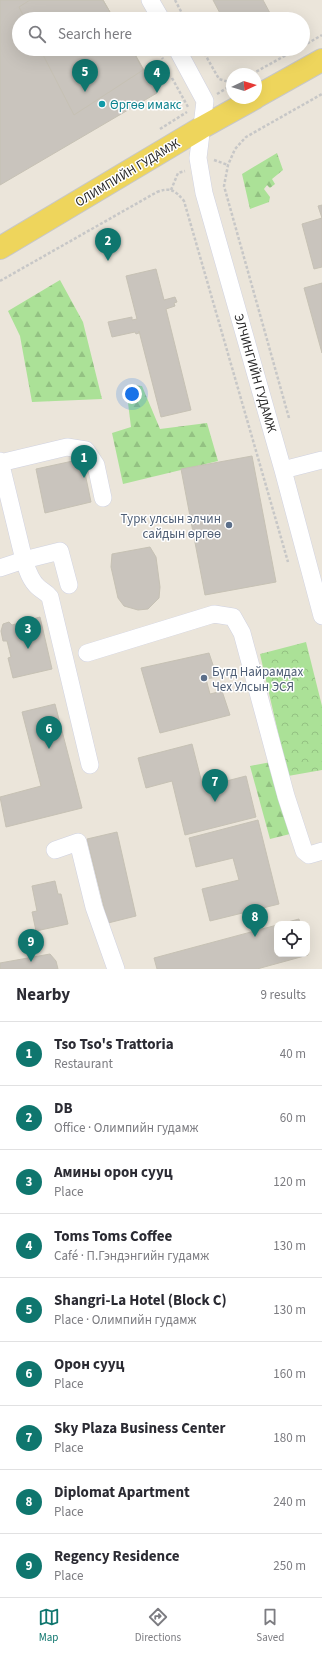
<!DOCTYPE html>
<html lang="en">
<head>
<meta charset="utf-8">
<style>
  :root { --surface:#fff; --page:#f7f7f7; --text:#2b2b33; --muted:#7c7c81; --line:#e1e1e2; --accent:#0f766e }
  body { margin:0; font-family:"Source Sans 3",sans-serif; background:var(--page); color:var(--text) }
  .controls { position:absolute; right:12px; bottom:12px; display:grid; overflow:hidden; border-radius:8px; box-shadow:0 4px 16px #0002 }
  .controls button { width:36px; height:36px; display:grid; place-items:center; padding:0; border:0; border-bottom:1px solid var(--line); background:var(--surface); color:var(--text); font:20px sans-serif }
  .compass { position:absolute; left:226px; top:68px; width:36px; height:36px; border-radius:50%; background:var(--surface); box-shadow:0 4px 16px #0002; rotate:86deg }
  .you { position:absolute; left:132px; top:394px; width:14px; height:14px; margin:-10px; border:3px solid #fff; border-radius:50%; background:#1a73e8; box-shadow:0 0 0 6px #1a73e833 }
  .badge { display:grid; place-items:center; width:26px; height:26px; border-radius:50%; background:var(--accent); color:#fff; font-size:13px; font-weight:700 }
  .pin { position:absolute; translate:-50% -33px; filter:drop-shadow(0 1px 2px #0008) }
  .pin::after { content:''; position:absolute; top:21px; width:14px; height:12px; background:inherit; clip-path:polygon(0 0,100% 0,50% 100%) }
  .list { margin:0; padding:0; list-style:none }
  h2 { display:flex; justify-content:space-between; align-items:center; height:52px; margin:0; padding:0 16px; font-size:17px }
  h2 small { font-size:13px; font-weight:400; color:var(--muted) }
  .list li { display:grid; grid-template-columns:26px 1fr auto; gap:12px; align-items:center; box-sizing:border-box; height:64px; padding:0 16px; border-top:1px solid var(--line) }
  .list b { display:block; font-size:15px; white-space:nowrap }
  .list p { margin:0; font-size:13px; white-space:nowrap; color:var(--muted) }
  .list em { font-size:13px; font-style:normal; color:var(--muted) }
  .icon { flex:none; width:22px; height:22px; fill:none; stroke:currentColor; stroke-width:2; stroke-linecap:round; stroke-linejoin:round }
  .map { position:relative; flex:none; width:322px; height:969px; overflow:hidden }
  .search { position:absolute; background:var(--surface); box-shadow:0 4px 16px #0002; left:12px; right:12px; top:12px; height:44px; display:flex; align-items:center; gap:10px; box-sizing:border-box; padding:0 14px; border-radius:22px; color:var(--muted); font-size:15px }
  .sheet { height:628px; background:var(--surface) }
  nav { display:flex; justify-content:space-around; align-items:center; box-sizing:border-box; height:56px; border-top:1px solid var(--line); background:var(--surface); font-size:11px; color:var(--muted) }
  nav a { display:grid; justify-items:center; gap:2px }
  nav .on { color:var(--accent) }
  .map>svg:first-child { display:block }
  .forest { fill:url(#forest-firs) }
  .park { fill:url(#park-crowns) }
  .building { fill:#c9c4bd; stroke:#c6c1b4 }
  .lines { fill:none; stroke-linecap:round; stroke-linejoin:round }
  .minor-casing { stroke:#d0d2e1; stroke-width:18 }
  .major-casing { stroke:#c7c7c7; stroke-width:24 }
  .path { stroke:#c7c7c7; stroke-width:2.5; stroke-dasharray:3 2; stroke-linecap:butt }
  .minor { stroke:#fff; stroke-width:17 }
  .major { stroke:#eed55c; stroke-width:22 }
  .culture-dot { fill:#0f9aa8; stroke:#fff; stroke-width:1.5 }
  .service-dot { fill:#5c6f8a; stroke:#fff; stroke-width:1.5 }
  .labels { text-anchor:middle; stroke-width:3; stroke-linejoin:round; paint-order:stroke }
  .culture-label { font-size:13px; fill:#0d838f; stroke:#fff; text-anchor:start }
  .street-label { font-size:13px; fill:#282828; stroke:#fff }
  .service-label { font-size:13px; fill:#4e5e75; stroke:#fff; text-anchor:end }
</style>
</head>
<body>
<div class="map">
<svg width="322" height="969" viewBox="0 0 322 969">
  <defs>
    <pattern id="forest-firs" width="22" height="20" patternUnits="userSpaceOnUse"><rect width="22" height="20" fill="#abe197"/><path d="M5 1l3.5 6h-7zM16 11l3.5 6h-7z" fill="#93c182"/></pattern>
    <pattern id="park-crowns" width="20" height="18" patternUnits="userSpaceOnUse"><rect width="20" height="18" fill="#abe197"/><path d="M2 6a3 3 0 1 1 6 0M12 15a3 3 0 1 1 6 0" fill="none" stroke="#93c182"/></pattern>
  </defs>
  <rect width="100%" height="100%" fill="#ebe5da"/>
  <path class="forest" d="M 277,153 L 283,170 L 272,179 L 275,184 L 270,188 L 267,185 L 264,189 L 270,197 L 269,202 L 250,209 L 242,174 Z
    M 60,280 L 83,322 L 102,399 L 32,402 L 20,336 L 8,311 Z
    M 131,385 L 142,386 L 160,429 L 207,423 L 218,461 L 123,484 L 112,433 L 131,427 L 128,403 Z
    M 271,762 L 290,834 L 270,839 L 250,766 Z"/>
  <path class="park" d="M 306,642 L 322,706 L 322,770 L 288,776 L 260,654 Z"/>
  <path class="building" d="M 0,0 L 103,0 L 114,19 L 19,19 L 19,49 L 132,49 L 157,93 L 0,185 Z
    M 30,0 L 103,0 L 114,19 L 25,19 L 19,7 Z
    M 213,0 L 263,0 L 271,15 L 263,19 L 223,19 Z
    M 40,49 L 132,49 L 143,70 L 74,115 Z
    M 322,205 L 322,267 L 314,269 L 302,224 L 322,218 L 318,206 Z
    M 156,269 L 164,300 L 175,297 L 177,302 L 174,303 L 175,306 L 166,309 L 191,410 L 161,417 L 139,331 L 139,333 L 136,334 L 135,332 L 112,337 L 108,322 L 132,317 L 132,320 L 137,319 L 126,276 Z
    M 322,283 L 322,353 L 304,288 Z
    M 252,456 L 276,582 L 205,595 L 181,469 Z
    M 82,459 L 91,502 L 45,513 L 36,469 Z
    M 150,547 L 156,557 L 160,587 L 159,598 L 148,609 L 138,610 L 124,606 L 118,598 L 111,567 L 112,554 Z
    M 40,617 L 52,669 L 13,678 L 8,658 L 11,657 L 7,641 L 3,641 L 1,631 L 3,624 L 9,622 L 12,625 Z
    M 209,653 L 217,677 L 206,679 L 210,694 L 222,691 L 230,715 L 160,733 L 141,668 Z
    M 55,704 L 82,808 L 6,827 L 0,797 L 41,786 L 22,712 Z
    M 192,744 L 203,787 L 246,776 L 256,817 L 185,835 L 172,781 L 146,788 L 138,758 Z
    M 258,820 L 279,904 L 210,921 L 202,889 L 239,880 L 233,858 L 196,867 L 189,838 Z
    M 117,832 L 136,916 L 108,923 L 87,839 Z
    M 55,881 L 58,894 L 61,894 L 68,924 L 36,931 L 32,912 L 37,911 L 32,886 Z
    M 299,919 L 300,924 L 280,924 Z
    M 277,925 L 277,954 L 307,954 L 307,949 L 308,955 L 257,969 L 157,969 L 154,958 Z
    M 50,954 L 56,961 L 58,969 L 0,969 L 0,963 Z"/>
  <g class="lines">
    <defs>
      <path id="minor" d="M 150,0 L 161,19
        M 177,49 L 205,101 L 198,158 L 204,193 L 283,470 L 322,616
        M 0,461 L 24,560 L 0,568
        M 0,463 L 67,447 L 86,450 L 96,465 L 103,498
        M 283,470 L 322,460
        M 69,585 L 60,551 L 24,560 C 27,569 30,580 38,587 C 42,591 46,592 50,597 L 90,765
        M 87,653 L 214,614 L 233,617 L 242,633 L 286,796 L 304,851 L 309,855 L 322,851
        M 55,850 L 78,842 L 94,907 L 116,969"/>
      <path id="major" d="M 256,97 L 322,60
        M 0,248 L 201,128 L 255,98"/>
    </defs>
    <use href="#minor" class="minor-casing"/>
    <use href="#major" class="major-casing"/>
    <path class="path" d="M 175,0 L 185,19
      M 303,46 L 322,35
      M 157,49 L 163,59
      M 202,49 L 219,79 L 232,83
      M 252,74 L 297,49
      M 172,78 L 188,107
      M 217,94 L 232,85
      M 160,129 L 187,112
      M 214,160 L 228,165
      M 171,190 L 178,173 L 185,171
      M 0,281 L 157,192 C 170,187 175,190 184,201 L 288,562
      M 289,418 L 224,186 L 228,165 L 235,149 L 246,137 L 322,94"/>
    <use href="#minor" class="minor"/>
    <use href="#major" class="major"/>
  </g>
  <circle class="culture-dot" cx="102" cy="104" r="4"/>
  <g class="service-dot">
    <circle cx="229" cy="525" r="4"/>
    <circle cx="204" cy="678" r="4"/>
  </g>
  <g class="labels">
    <g class="culture-label">
      <text x="110" y="109">Өргөө имакс</text>
    </g>
    <g class="street-label">
      <text transform="translate(127 172) rotate(-31)" y="5">ОЛИМПИЙН ГУДАМЖ</text>
      <text transform="translate(256 373) rotate(74)" y="5">ЭЛЧИНГИЙН ГУДАМЖ</text>
    </g>
    <g class="service-label">
      <text x="221" y="523">Турк улсын элчин<tspan x="221" dy="15">сайдын өргөө</tspan></text>
      <text x="212" y="676" text-anchor="start">Бүгд Найрамдах<tspan x="212" dy="15">Чех Улсын ЭСЯ</tspan></text>
    </g>
  </g>
</svg>
<div class="controls">
<button><svg class="icon" aria-label="locate" viewBox="0 0 24 24"><circle cx="12" cy="12" r="6"/><path d="M12 2v4M12 18v4M2 12h4M18 12h4"/></svg></button>
</div>
<svg class="compass" viewBox="-18 -18 36 36"><path d="M0-13l5 13h-10z" fill="#e53935"/><path d="M0 13l5-13h-10z" fill="#7c7c81"/></svg>
<div class="you"></div>
<div class="pin badge" style="left:84px;top:478px">1</div>
<div class="pin badge" style="left:108px;top:261px">2</div>
<div class="pin badge" style="left:28px;top:649px">3</div>
<div class="pin badge" style="left:157px;top:93px">4</div>
<div class="pin badge" style="left:85px;top:92px">5</div>
<div class="pin badge" style="left:49px;top:749px">6</div>
<div class="pin badge" style="left:215px;top:802px">7</div>
<div class="pin badge" style="left:255px;top:937px">8</div>
<div class="pin badge" style="left:31px;top:962px">9</div>
<div class="search"><svg class="icon" aria-label="search" viewBox="0 0 24 24"><circle cx="10" cy="10" r="6"/><path d="M15 15l6 6"/></svg>Search here</div>
</div>
<section class="sheet">
<h2>Nearby<small>9 results</small></h2>
<ul class="list">
<li><span class="badge">1</span><div><b>Tso Tso's Trattoria</b><p>Restaurant</p></div><em>40 m</em></li>
<li><span class="badge">2</span><div><b>DB</b><p>Office · Олимпийн гудамж</p></div><em>60 m</em></li>
<li><span class="badge">3</span><div><b>Амины орон сууц</b><p>Place</p></div><em>120 m</em></li>
<li><span class="badge">4</span><div><b>Toms Toms Coffee</b><p>Café · П.Гэндэнгийн гудамж</p></div><em>130 m</em></li>
<li><span class="badge">5</span><div><b>Shangri-La Hotel (Block C)</b><p>Place · Олимпийн гудамж</p></div><em>130 m</em></li>
<li><span class="badge">6</span><div><b>Орон сууц</b><p>Place</p></div><em>160 m</em></li>
<li><span class="badge">7</span><div><b>Sky Plaza Business Center</b><p>Place</p></div><em>180 m</em></li>
<li><span class="badge">8</span><div><b>Diplomat Apartment</b><p>Place</p></div><em>240 m</em></li>
<li><span class="badge">9</span><div><b>Regency Residence</b><p>Place</p></div><em>250 m</em></li>
</ul>
</section>
<nav>
<a class="on"><svg class="icon" aria-label="map" viewBox="0 0 24 24"><path d="M3 6l6-2 6 2 6-2v14l-6 2-6-2-6 2zM9 4v14M15 6v14"/></svg>Map</a>
<a><svg class="icon" aria-label="directions" viewBox="0 0 24 24"><path d="M12 3l9 9-9 9-9-9zM9 14v-3h6M13 9l2 2-2 2"/></svg>Directions</a>
<a><svg class="icon" aria-label="saved" viewBox="0 0 24 24"><path d="M7 4h10v16l-5-4-5 4z"/></svg>Saved</a>
</nav>
</body>
</html>
